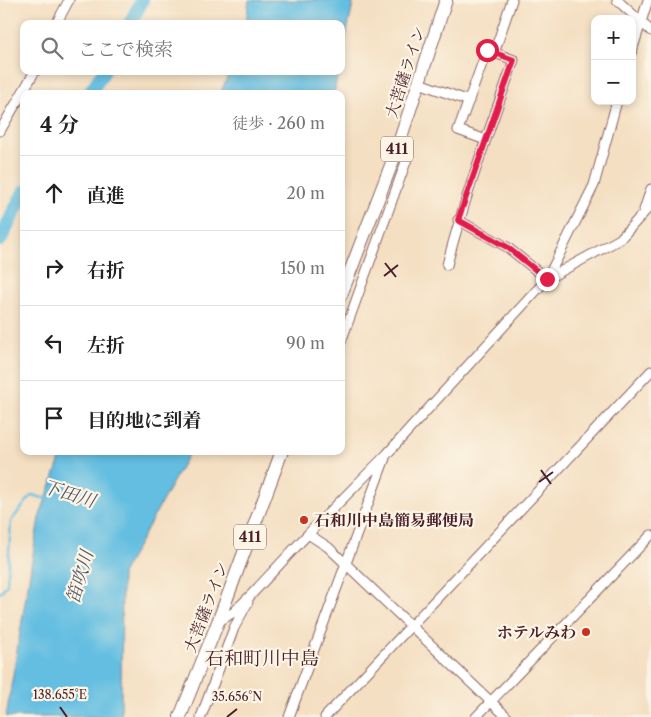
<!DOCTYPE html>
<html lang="ja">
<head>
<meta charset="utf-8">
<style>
  :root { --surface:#fff; --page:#f6f6f6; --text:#222; --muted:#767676; --line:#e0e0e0 }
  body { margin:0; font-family:"Libre Caslon Text","Noto Serif JP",serif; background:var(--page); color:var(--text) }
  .controls { position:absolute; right:15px; top:15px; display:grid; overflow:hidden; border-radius:10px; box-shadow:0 2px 8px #0003 }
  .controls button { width:45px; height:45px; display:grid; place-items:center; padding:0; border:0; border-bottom:1px solid var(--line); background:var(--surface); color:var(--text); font:25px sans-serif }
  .stop { position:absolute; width:15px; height:15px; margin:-11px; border:4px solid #e11d48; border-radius:50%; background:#fff }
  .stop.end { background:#e11d48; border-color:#fff; box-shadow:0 1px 5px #0008 }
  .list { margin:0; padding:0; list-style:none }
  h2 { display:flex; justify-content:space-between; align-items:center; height:65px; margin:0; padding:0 20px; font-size:21px }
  h2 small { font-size:16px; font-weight:400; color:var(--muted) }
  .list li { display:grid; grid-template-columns:32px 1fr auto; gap:15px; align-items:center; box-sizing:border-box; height:75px; padding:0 20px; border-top:1px solid var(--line) }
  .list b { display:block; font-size:19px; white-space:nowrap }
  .list em { font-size:16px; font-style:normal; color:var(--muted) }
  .icon { flex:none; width:28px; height:28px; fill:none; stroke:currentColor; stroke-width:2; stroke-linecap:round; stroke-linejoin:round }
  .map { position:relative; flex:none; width:651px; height:717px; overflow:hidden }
  .search { position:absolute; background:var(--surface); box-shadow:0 2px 8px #0003; left:20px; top:20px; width:325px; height:55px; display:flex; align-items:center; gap:12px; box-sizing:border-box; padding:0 18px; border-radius:10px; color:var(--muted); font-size:19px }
  .panel { position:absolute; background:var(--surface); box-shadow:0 2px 8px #0003; left:20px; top:90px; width:325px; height:365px; border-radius:10px }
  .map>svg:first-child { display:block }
  .water { fill:#63bee1; stroke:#566e86 }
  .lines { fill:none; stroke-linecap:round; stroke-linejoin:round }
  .stream { stroke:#63bee1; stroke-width:2.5 }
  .river { stroke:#63bee1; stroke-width:14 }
  .minor-casing { stroke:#866260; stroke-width:11 }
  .highway-casing { stroke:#866260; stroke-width:14 }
  .minor { stroke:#fff; stroke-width:9 }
  .highway { stroke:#fff; stroke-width:12 }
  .route { stroke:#e11d48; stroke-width:6 }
  .ticks { fill:none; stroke:#4a1f2b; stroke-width:2 }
  .poi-dot { fill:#c8321e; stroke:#fcf5e5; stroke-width:2 }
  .labels { text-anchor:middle; stroke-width:4.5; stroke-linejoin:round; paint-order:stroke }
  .shield { fill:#fcf5e5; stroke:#7f5f63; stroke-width:1 }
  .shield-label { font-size:15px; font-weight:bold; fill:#4a1f2b }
  .street-label { font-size:16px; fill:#4a1f2b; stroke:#fcf5e5 }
  .poi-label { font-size:16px; font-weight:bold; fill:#4a1f2b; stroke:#fcf5e5; text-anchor:start }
  .water-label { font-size:18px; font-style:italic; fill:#53576b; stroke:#fcf5e5 }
  .quarter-label { font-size:19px; fill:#4a1f2b; stroke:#fcf5e5 }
  .ticks-label { font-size:12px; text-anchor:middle; fill:#4a1f2b; stroke:#fcf5e5; stroke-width:4.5; stroke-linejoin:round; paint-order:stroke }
</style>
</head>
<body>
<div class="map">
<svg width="651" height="717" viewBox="0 0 651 717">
  <rect width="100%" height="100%" fill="#fcf5e5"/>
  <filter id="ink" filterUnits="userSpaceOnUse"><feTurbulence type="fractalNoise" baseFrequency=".02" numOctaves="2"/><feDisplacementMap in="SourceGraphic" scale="10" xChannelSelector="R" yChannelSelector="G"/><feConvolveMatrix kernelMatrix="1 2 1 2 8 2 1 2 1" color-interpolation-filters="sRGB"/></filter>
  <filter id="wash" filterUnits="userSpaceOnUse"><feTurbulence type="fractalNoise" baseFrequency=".0096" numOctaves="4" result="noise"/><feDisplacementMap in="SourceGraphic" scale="20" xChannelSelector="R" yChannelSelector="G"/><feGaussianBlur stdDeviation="1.12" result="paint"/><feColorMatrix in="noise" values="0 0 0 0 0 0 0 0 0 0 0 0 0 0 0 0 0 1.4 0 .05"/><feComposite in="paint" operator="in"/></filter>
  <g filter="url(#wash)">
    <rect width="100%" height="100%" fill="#f4dfc2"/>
    <path class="water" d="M 249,0 L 354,0 L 341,59 L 341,24 L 246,24 Z
      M 230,71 L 338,71 L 334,94 L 220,94 Z
      M 63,451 L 190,451 L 122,574 L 121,717 L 6,717 L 39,518 Z"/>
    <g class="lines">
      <path class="stream" d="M 0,593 L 7,584 L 11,521 L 32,495 L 47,499"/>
      <path class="river" d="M 130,24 L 142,0
        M 89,94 L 104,71
        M 0,240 L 24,192"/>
    </g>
  </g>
  <g filter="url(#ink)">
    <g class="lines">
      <defs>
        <path id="minor" d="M 617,0 L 651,31
          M 56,24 L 69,0
          M 632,51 L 648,0
          M 494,53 L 512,0
          M 419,83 L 469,101
          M 0,131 L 35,71
          M 644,210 L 651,189
          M 458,220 L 507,247 L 547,279
          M 447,265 C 465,196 490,128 514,60 L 487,50 L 458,130 L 486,140
          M 547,279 L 620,239 L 651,205
          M 341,342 L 407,159
          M 308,534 L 328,547 L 507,717
          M 218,622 L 234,612 L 251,595 L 308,534 L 386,455 L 547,279 L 594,185 L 617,101
          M 201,717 L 234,628 L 248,602
          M 289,717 L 385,458
          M 325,717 L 651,371
          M 476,717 L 651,535"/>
        <path id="highway" d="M 341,295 L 395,155 L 446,0
          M 180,717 L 218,622 L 282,451"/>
      </defs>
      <use href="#minor" class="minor-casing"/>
      <use href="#highway" class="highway-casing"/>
      <use href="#minor" class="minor"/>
      <use href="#highway" class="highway"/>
    </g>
  </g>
  <g class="lines" filter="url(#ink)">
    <path class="route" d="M 487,50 L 514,60 L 458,220 L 507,247 L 547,279"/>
  </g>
  <path class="ticks" d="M 385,263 L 396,277M 384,276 L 398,265M 541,470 L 551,484M 539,482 L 553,472M 60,707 L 67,717M 227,717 L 237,709"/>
  <g class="poi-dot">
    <circle cx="304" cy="520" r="5"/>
    <circle cx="586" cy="632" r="5"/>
  </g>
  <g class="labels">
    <g class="shield">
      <rect x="381" y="136.5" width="32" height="25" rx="4"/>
      <rect x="234" y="524.5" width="32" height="25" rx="4"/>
    </g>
    <g class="shield-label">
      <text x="397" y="154">411</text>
      <text x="250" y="542">411</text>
    </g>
    <g class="street-label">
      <text transform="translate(405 72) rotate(-72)" y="6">大菩薩ライン</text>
      <text transform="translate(206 607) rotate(-69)" y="6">大菩薩ライン</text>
    </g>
    <g class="poi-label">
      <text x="314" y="526">石和川中島簡易郵便局</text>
      <text x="576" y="638" text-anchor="end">ホテルみわ</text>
    </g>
    <g class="water-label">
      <text transform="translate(69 494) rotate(17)" y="6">下田川</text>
      <text transform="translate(80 577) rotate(-74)" y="6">笛吹川</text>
    </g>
    <g class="quarter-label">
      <text x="262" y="665">石和町川中島</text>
    </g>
  </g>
  <g class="ticks-label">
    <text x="60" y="699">138.655°E</text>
    <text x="237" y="701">35.656°N</text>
  </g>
</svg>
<div class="controls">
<button>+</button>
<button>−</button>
</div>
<div class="stop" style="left:487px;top:50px"></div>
<div class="stop end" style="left:547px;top:279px"></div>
<div class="search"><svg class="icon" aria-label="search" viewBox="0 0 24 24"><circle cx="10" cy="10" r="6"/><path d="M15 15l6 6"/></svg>ここで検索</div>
<section class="panel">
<h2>4 分<small>徒歩 · 260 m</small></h2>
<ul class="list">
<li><svg class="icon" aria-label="ahead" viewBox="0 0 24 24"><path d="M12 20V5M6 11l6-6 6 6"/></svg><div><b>直進</b></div><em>20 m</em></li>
<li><svg class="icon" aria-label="right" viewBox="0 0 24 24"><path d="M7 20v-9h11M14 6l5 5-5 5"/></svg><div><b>右折</b></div><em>150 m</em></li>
<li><svg class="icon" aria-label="left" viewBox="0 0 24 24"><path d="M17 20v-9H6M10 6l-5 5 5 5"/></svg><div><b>左折</b></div><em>90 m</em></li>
<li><svg class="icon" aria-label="arrive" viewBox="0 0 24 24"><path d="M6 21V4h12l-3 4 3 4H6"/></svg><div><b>目的地に到着</b></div></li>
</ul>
</section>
</div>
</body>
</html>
